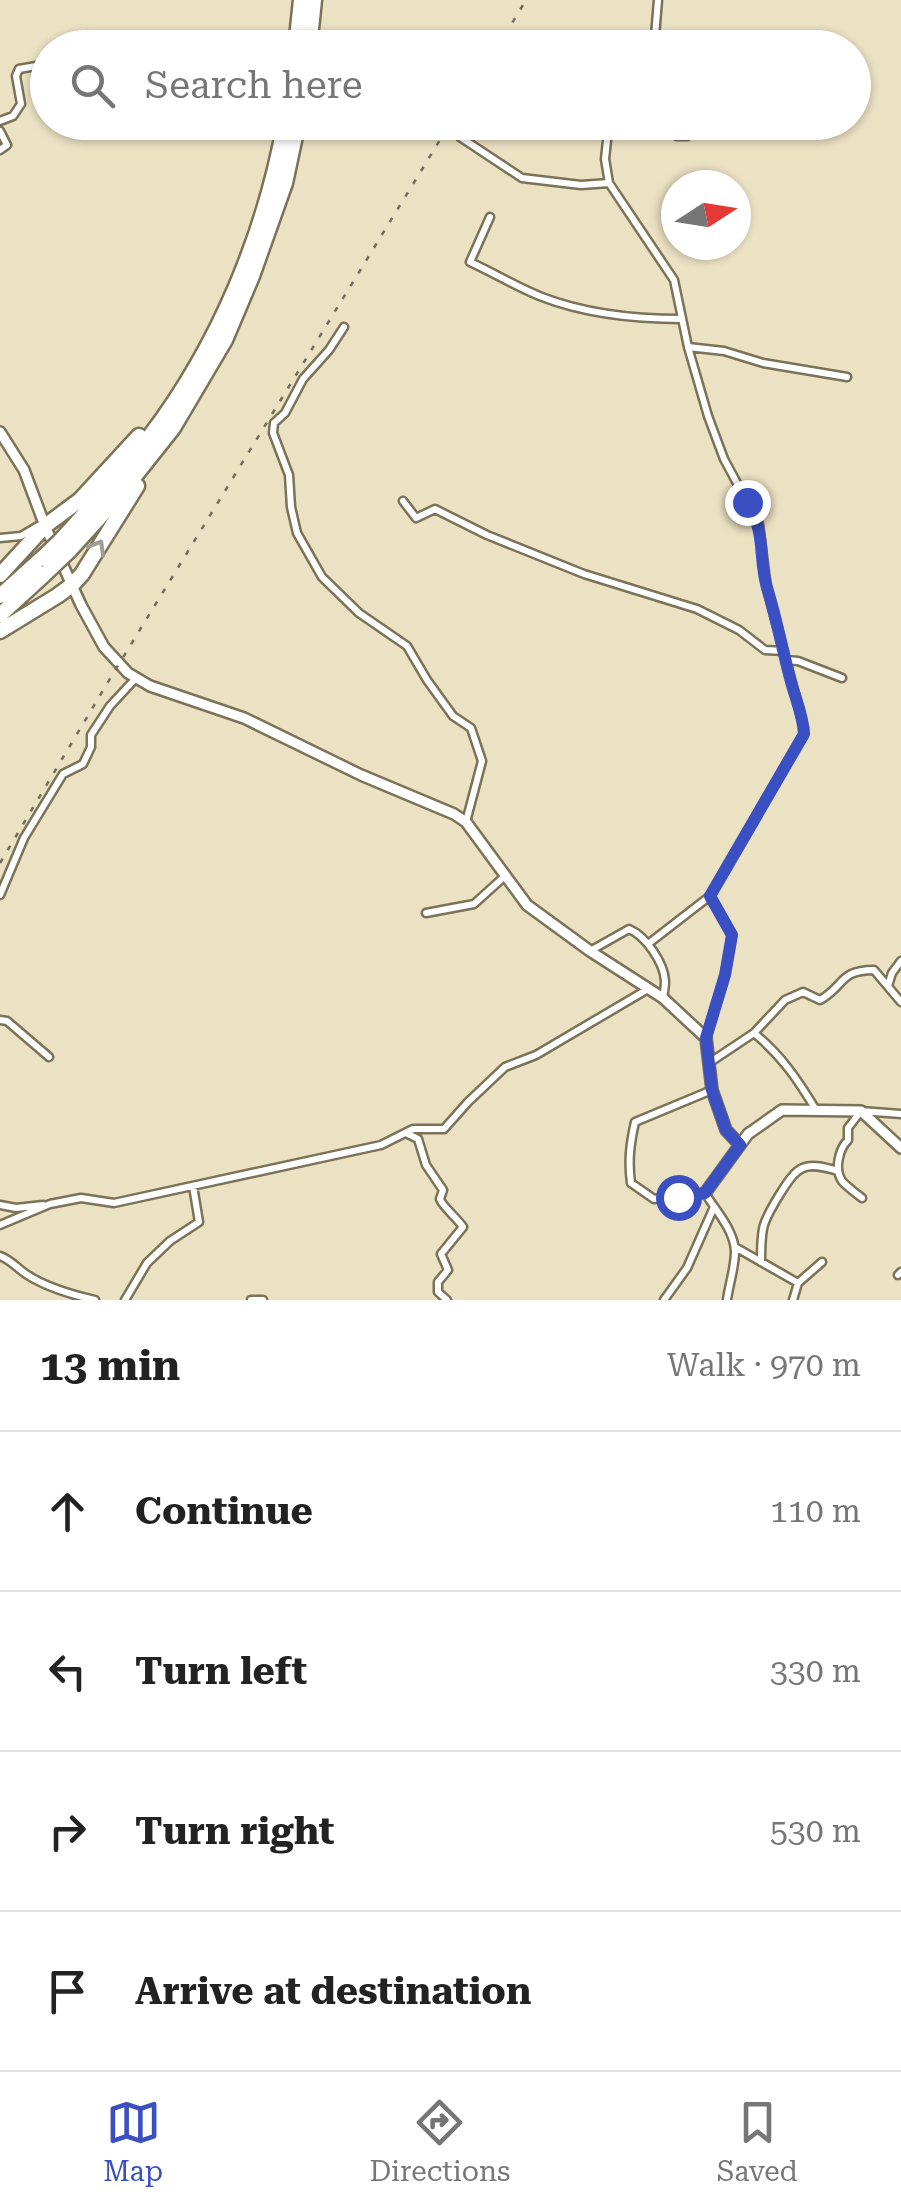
<!DOCTYPE html>
<html lang="en">
<head>
<meta charset="utf-8">
<style>
  :root { --surface:#fff; --page:#f2f2f2; --text:#222; --muted:#767676; --line:#e0e0e0; --accent:#3a4fc1 }
  body { margin:0; font-family:"Roboto Serif",serif; background:var(--page); color:var(--text) }
  .compass { position:absolute; left:661px; top:170px; width:90px; height:90px; border-radius:50%; background:var(--surface); box-shadow:0 2px 8px #0004; rotate:78deg }
  .stop { position:absolute; width:30px; height:30px; margin:-22px; border:8px solid #3a4fc1; border-radius:50%; background:#fff }
  .stop.end { background:#3a4fc1; border-color:#fff; box-shadow:0 2px 10px #0008 }
  .list { margin:0; padding:0; list-style:none }
  h2 { display:flex; justify-content:space-between; align-items:center; height:130px; margin:0; padding:0 40px; font-size:42px }
  h2 small { font-size:32px; font-weight:400; color:var(--muted) }
  .list li { display:grid; grid-template-columns:65px 1fr auto; gap:30px; align-items:center; box-sizing:border-box; height:160px; padding:0 40px; border-top:2px solid var(--line) }
  .list b { display:block; font-size:38px; white-space:nowrap }
  .list em { font-size:32px; font-style:normal; color:var(--muted) }
  .icon { flex:none; width:55px; height:55px; fill:none; stroke:currentColor; stroke-width:2; stroke-linecap:round; stroke-linejoin:round }
  .map { position:relative; flex:none; width:901px; height:1300px; overflow:hidden }
  .search { position:absolute; background:var(--surface); box-shadow:0 2px 8px #0004; left:30px; right:30px; top:30px; height:110px; display:flex; align-items:center; gap:25px; box-sizing:border-box; padding:0 35px; border-radius:55px; color:var(--muted); font-size:38px }
  .sheet { height:770px; background:var(--surface) }
  nav { display:flex; justify-content:space-around; align-items:center; box-sizing:border-box; height:140px; border-top:2px solid var(--line); background:var(--surface); font-size:28px; color:var(--muted) }
  nav a { display:grid; justify-items:center; gap:5px }
  nav .on { color:var(--accent) }
  .map>svg:first-child { display:block }
  .lines { fill:none; stroke-linecap:round; stroke-linejoin:round }
  .street-casing { stroke:#7b7257; stroke-width:11 }
  .secondary-casing { stroke:#7b7257; stroke-width:14 }
  .highway-casing { stroke:#7b7257; stroke-width:19 }
  .street { stroke:#fff; stroke-width:6 }
  .secondary { stroke:#fff; stroke-width:9 }
  .highway { stroke:#fff; stroke-width:14 }
  .rail { stroke:#726d5b; stroke-width:2.5; stroke-dasharray:5 10; stroke-linecap:butt }
  .highway-bridge-casing { stroke:#7b7257; stroke-width:19; stroke-linecap:butt }
  .highway-bridge { stroke:#fff; stroke-width:14 }
  .oneway { stroke:#9d9c96 }
  .route { stroke:#3a4fc1; stroke-width:12 }
</style>
</head>
<body>
<div class="map">
<svg width="901" height="1300" viewBox="0 0 901 1300">
  <rect width="100%" height="100%" fill="#ebe1c3"/>
  <g class="lines">
    <defs>
      <path id="street" d="M 654,48 L 658,0
        M 0,121 L 13,116 L 21,104 L 16,76 L 19,69 L 36,66 L 48,77
        M 609,122 L 605,159 L 609,183 L 674,280 L 688,347 L 708,416 L 724,459 L 759,524 L 767,589 L 804,728 L 804,734 L 710,896 L 732,935 L 725,975 L 706,1038
        M 661,122 L 677,136 L 687,136
        M 0,131 L 7,145 L 0,150
        M 460,137 L 522,178 L 581,185 L 609,183
        M 490,217 L 470,262 C 494,273 517,287 542,297 C 586,314 635,319 682,319
        M 344,327 L 329,350 L 303,379 L 285,413 L 274,423 L 273,433 L 289,475 L 291,507 L 297,533 L 322,577 L 359,613 L 407,646 L 427,680 L 453,716 L 471,728 L 482,761 L 466,822
        M 688,347 L 724,351 L 763,363 L 847,377
        M 403,501 L 416,518 L 435,509 L 487,535 L 584,574 L 697,609 L 739,630 L 765,650 L 784,651
        M 0,538 L 21,536 L 38,526
        M 786,660 L 798,661 L 842,678
        M 0,895 L 24,838 L 63,774 L 83,764 L 91,747 L 91,735 L 110,706 L 136,678
        M 426,913 L 474,904 L 505,876
        M 648,944 L 710,896
        M 590,951 L 629,929 C 646,936 664,963 665,981 C 665,987 664,992 663,998
        M 888,986 L 892,973 L 901,961
        M 0,1020 L 7,1021 L 49,1057
        M 754,1033 C 781,1055 798,1080 816,1110
        M 709,1063 L 754,1033 L 785,1000 L 803,992 L 820,1000 C 845,986 839,970 874,970 L 901,1002
        M 712,1090 L 635,1122 C 630,1144 628,1161 631,1183 L 654,1199 L 705,1193 C 716,1211 734,1230 735,1251 C 735,1268 729,1284 727,1300
        M 406,1133 L 418,1139 L 426,1165 L 443,1190 L 440,1199 C 442,1206 457,1218 463,1227 L 441,1254 L 448,1270 L 438,1282 L 438,1292 L 447,1300
        M 862,1198 C 856,1193 847,1187 842,1181 C 834,1169 839,1149 848,1140 L 848,1128 L 861,1111 L 901,1114
        M 0,1205 L 16,1208 L 43,1205
        M 0,1225 L 50,1204 L 81,1198 L 114,1203 L 381,1145 L 413,1129 L 444,1129 L 468,1102 L 505,1067 L 536,1055 L 648,989
        M 735,1247 L 798,1283 L 822,1262
        M 0,1256 C 11,1260 17,1268 26,1274 C 45,1287 73,1295 95,1300
        M 761,1262 C 761,1227 762,1223 780,1194 C 798,1165 804,1161 838,1171
        M 898,1275 L 901,1272
        M 125,1300 L 147,1263 L 170,1241 L 199,1222 L 193,1186
        M 251,1300 L 263,1300
        M 664,1300 L 687,1268 L 714,1207
        M 793,1300 L 798,1283"/>
      <path id="secondary" d="M 0,432 L 24,470 L 45,526 L 81,605 L 104,647 L 128,673 L 150,686 L 244,718 L 361,775 L 454,814 L 466,822 L 527,905 L 590,951 L 663,998 L 706,1038 L 712,1090 L 726,1130 L 740,1145
        M 705,1193 L 748,1134 L 782,1110 L 861,1111 L 901,1148"/>
      <path id="highway" d="M 296,48 L 301,0
        M 309,48 L 314,0
        M 60,541 C 91,507 122,473 150,436 C 219,345 265,234 285,122
        M 69,551 L 119,496 L 173,428 L 225,340 L 252,276 L 285,183 L 298,122
        M 0,575 L 45,526 L 80,500 L 139,436
        M 0,596 L 41,559
        M 0,615 L 47,572
        M 0,631 L 57,596 L 72,585 L 82,574 L 137,486"/>
    </defs>
    <use href="#street" class="street-casing"/>
    <use href="#secondary" class="secondary-casing"/>
    <use href="#highway" class="highway-casing"/>
    <use href="#street" class="street"/>
    <use href="#secondary" class="secondary"/>
    <use href="#highway" class="highway"/>
    <path class="rail" d="M 497,48 L 526,0
      M 0,863 L 111,677 L 451,122"/>
    <defs>
      <path id="highway-bridge" d="M 41,559 L 60,541
        M 47,572 L 69,551"/>
    </defs>
    <use href="#highway-bridge" class="highway-bridge-casing"/>
    <use href="#highway-bridge" class="highway-bridge"/>
  </g>
  <defs><path id="oneway-chevron" d="M-2-3.5L2.5 0L-2 3.5" fill="none" stroke-width="1.6" stroke-linecap="round" stroke-linejoin="round" transform="scale(2.5)"/></defs>
  <use class="oneway" href="#oneway-chevron" transform="translate(98 547) rotate(-60)"/>
  <g class="lines">
    <path class="route" d="M 678,1197 L 705,1193 L 740,1145 L 726,1130 L 712,1090 L 706,1038 L 725,975 L 732,935 L 710,896 L 804,734 C 803,715 796,700 791,682 C 783,652 777,621 768,591 C 757,557 768,538 747,502"/>
  </g>
</svg>
<svg class="compass" viewBox="-18 -18 36 36"><path d="M0-13l5 13h-10z" fill="#e53935"/><path d="M0 13l5-13h-10z" fill="#767676"/></svg>
<div class="stop" style="left:678px;top:1197px"></div>
<div class="stop end" style="left:747px;top:502px"></div>
<div class="search"><svg class="icon" aria-label="search" viewBox="0 0 24 24"><circle cx="10" cy="10" r="6"/><path d="M15 15l6 6"/></svg>Search here</div>
</div>
<section class="sheet">
<h2>13 min<small>Walk · 970 m</small></h2>
<ul class="list">
<li><svg class="icon" aria-label="ahead" viewBox="0 0 24 24"><path d="M12 20V5M6 11l6-6 6 6"/></svg><div><b>Continue</b></div><em>110 m</em></li>
<li><svg class="icon" aria-label="left" viewBox="0 0 24 24"><path d="M17 20v-9H6M10 6l-5 5 5 5"/></svg><div><b>Turn left</b></div><em>330 m</em></li>
<li><svg class="icon" aria-label="right" viewBox="0 0 24 24"><path d="M7 20v-9h11M14 6l5 5-5 5"/></svg><div><b>Turn right</b></div><em>530 m</em></li>
<li><svg class="icon" aria-label="arrive" viewBox="0 0 24 24"><path d="M6 21V4h12l-3 4 3 4H6"/></svg><div><b>Arrive at destination</b></div></li>
</ul>
</section>
<nav>
<a class="on"><svg class="icon" aria-label="map" viewBox="0 0 24 24"><path d="M3 6l6-2 6 2 6-2v14l-6 2-6-2-6 2zM9 4v14M15 6v14"/></svg>Map</a>
<a><svg class="icon" aria-label="directions" viewBox="0 0 24 24"><path d="M12 3l9 9-9 9-9-9zM9 14v-3h6M13 9l2 2-2 2"/></svg>Directions</a>
<a><svg class="icon" aria-label="saved" viewBox="0 0 24 24"><path d="M7 4h10v16l-5-4-5 4z"/></svg>Saved</a>
</nav>
</body>
</html>
